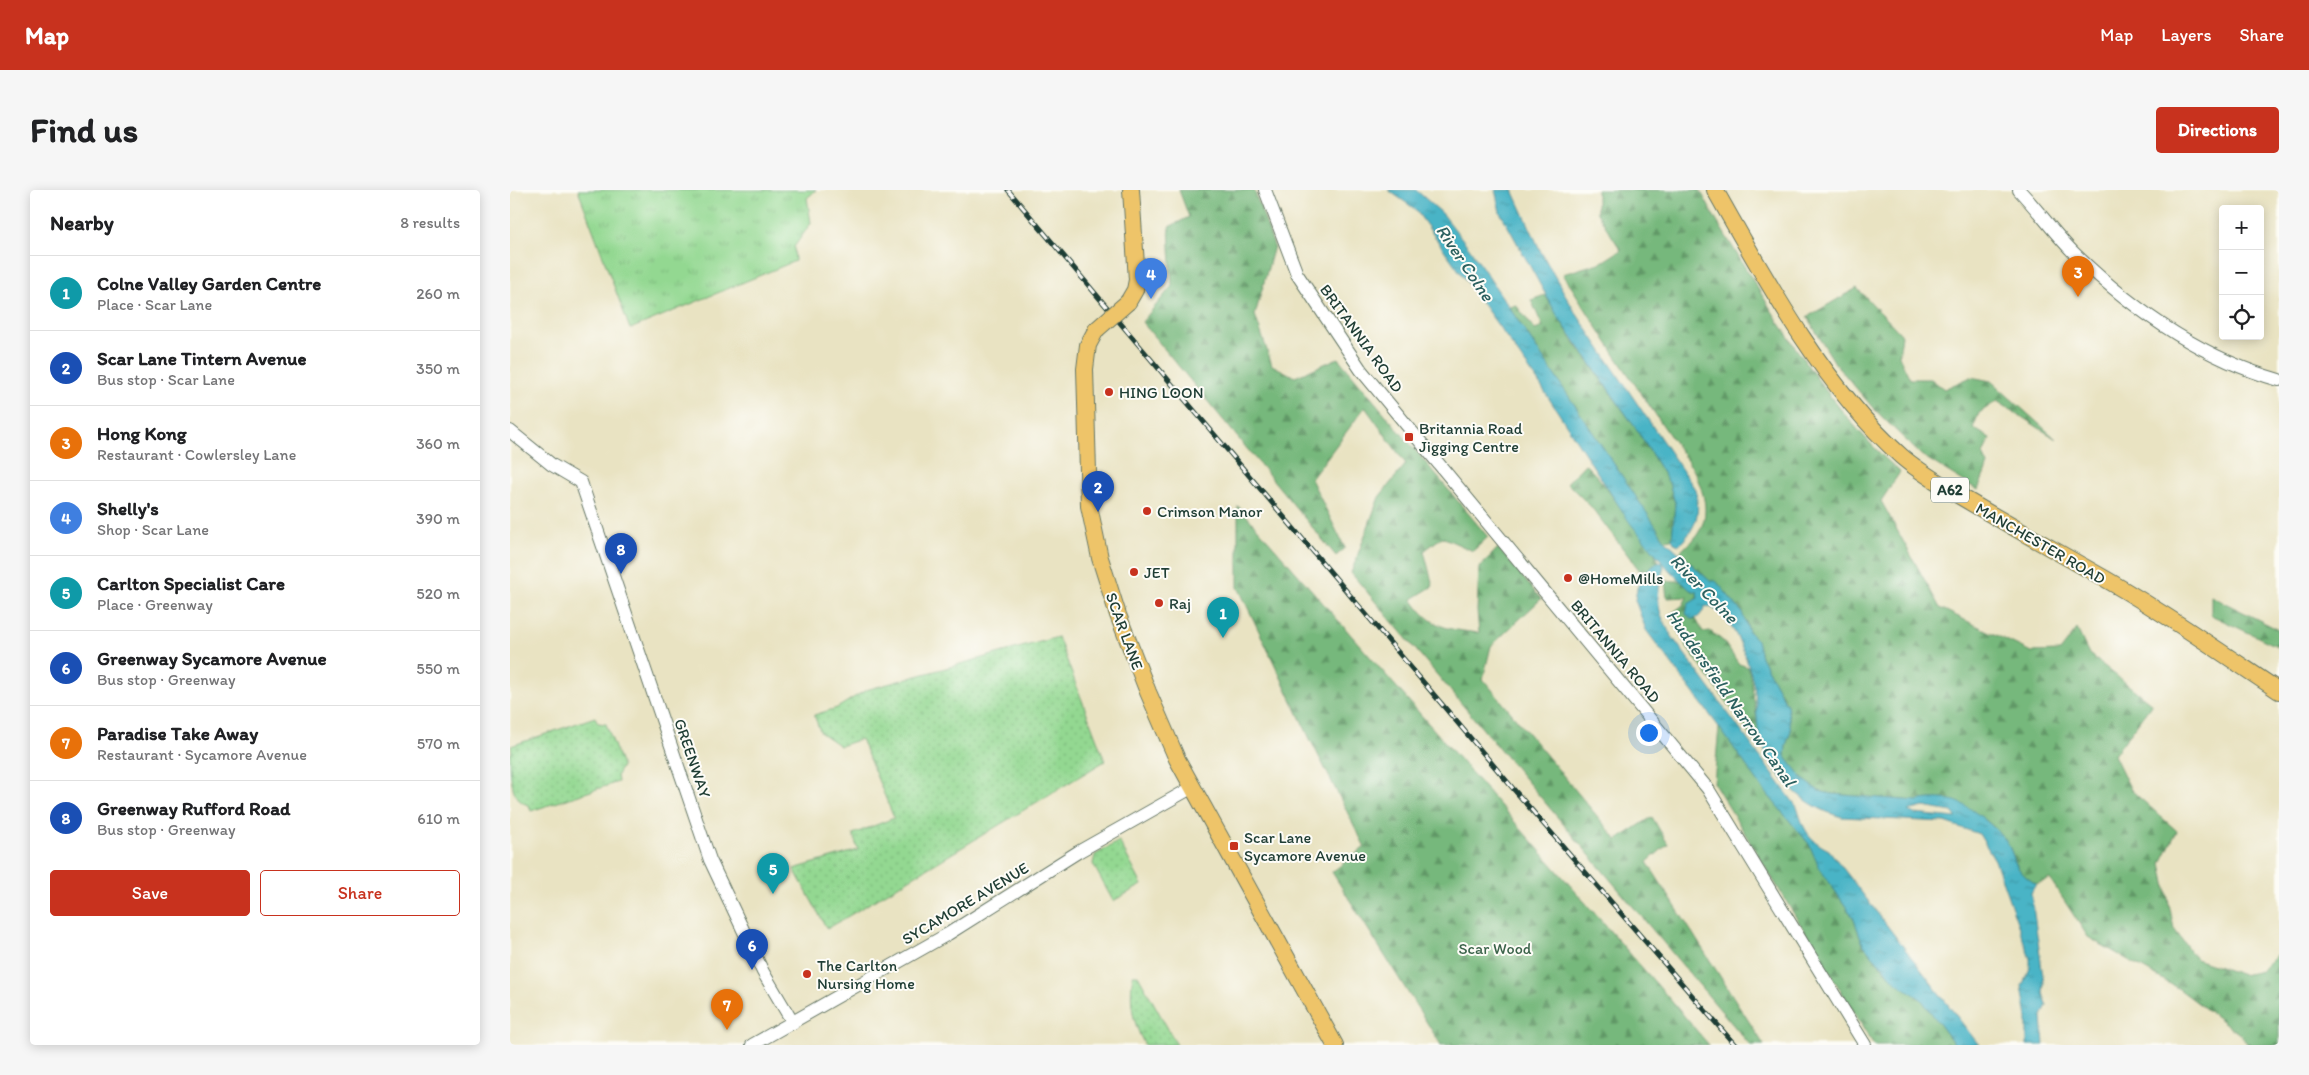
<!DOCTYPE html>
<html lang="en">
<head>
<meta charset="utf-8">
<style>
  :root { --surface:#fff; --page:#f6f6f6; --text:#202124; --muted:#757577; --line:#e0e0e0; --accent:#c8321e }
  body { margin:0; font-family:Itim,sans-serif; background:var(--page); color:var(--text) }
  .controls { position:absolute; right:15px; top:15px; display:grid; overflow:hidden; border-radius:5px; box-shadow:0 2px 12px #0003 }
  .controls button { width:45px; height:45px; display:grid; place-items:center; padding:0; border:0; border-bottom:1px solid var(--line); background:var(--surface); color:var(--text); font:25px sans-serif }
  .you { position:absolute; left:1138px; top:542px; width:18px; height:18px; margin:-12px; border:4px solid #fff; border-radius:50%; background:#1a73e8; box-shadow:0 0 0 8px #1a73e833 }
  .badge { display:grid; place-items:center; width:32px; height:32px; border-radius:50%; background:var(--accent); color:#fff; font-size:16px; font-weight:700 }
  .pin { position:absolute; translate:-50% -41px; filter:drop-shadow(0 1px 2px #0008) }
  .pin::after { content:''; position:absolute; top:26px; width:18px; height:15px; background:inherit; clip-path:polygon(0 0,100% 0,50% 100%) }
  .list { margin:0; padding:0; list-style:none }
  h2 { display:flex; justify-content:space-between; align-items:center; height:65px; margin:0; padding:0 20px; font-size:21px }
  h2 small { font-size:16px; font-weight:400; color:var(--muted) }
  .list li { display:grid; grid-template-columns:32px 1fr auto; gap:15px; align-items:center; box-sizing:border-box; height:75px; padding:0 20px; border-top:1px solid var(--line) }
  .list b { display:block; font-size:19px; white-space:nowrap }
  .list p { margin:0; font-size:16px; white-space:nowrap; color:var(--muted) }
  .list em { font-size:16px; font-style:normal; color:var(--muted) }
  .actions { display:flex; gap:10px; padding:15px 20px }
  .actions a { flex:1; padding:11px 0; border:1px solid var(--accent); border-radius:5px; text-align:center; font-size:18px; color:var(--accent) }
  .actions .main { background:var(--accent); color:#fff }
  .icon { flex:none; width:28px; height:28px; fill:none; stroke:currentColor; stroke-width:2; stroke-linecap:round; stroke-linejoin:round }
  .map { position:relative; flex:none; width:1769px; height:855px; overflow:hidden; border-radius:5px }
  header { display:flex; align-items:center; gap:30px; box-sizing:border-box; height:70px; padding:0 25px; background:var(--accent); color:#fff }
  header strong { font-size:24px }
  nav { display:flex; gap:28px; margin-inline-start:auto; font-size:18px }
  .intro { display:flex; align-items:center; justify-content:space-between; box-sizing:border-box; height:120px; padding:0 30px }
  h1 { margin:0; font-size:35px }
  .button { padding:12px 22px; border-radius:5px; background:var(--accent); color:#fff; font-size:18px; font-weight:700 }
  main { display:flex; gap:30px; padding:0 30px }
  aside { flex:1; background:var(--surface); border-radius:5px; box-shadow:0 2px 12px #0003 }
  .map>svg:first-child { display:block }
  .grass { fill:url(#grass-dots); stroke:#598a62 }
  .forest { fill:url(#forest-firs); stroke:#4a7a58 }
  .park { fill:url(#park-tufts); stroke:#598a62 }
  .water { fill:url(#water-ripples); stroke:#34787d; fill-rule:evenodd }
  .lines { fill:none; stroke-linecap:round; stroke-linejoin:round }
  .minor-casing { stroke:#676; stroke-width:14 }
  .major-casing { stroke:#676; stroke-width:18 }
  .minor { stroke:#fff; stroke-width:12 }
  .major { stroke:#eec469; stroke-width:16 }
  .rail-casing { stroke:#1f3d34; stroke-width:5 }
  .rail { stroke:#fdfcf7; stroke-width:3; stroke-dasharray:9; stroke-linecap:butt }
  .major-bridge-casing { stroke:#676; stroke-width:18; stroke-linecap:butt }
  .major-bridge { stroke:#eec469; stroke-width:16 }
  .poi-dot { fill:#c8321e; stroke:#fdfcf7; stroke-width:2 }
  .labels { text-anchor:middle; stroke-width:4; stroke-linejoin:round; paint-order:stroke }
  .shield { fill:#fdfcf7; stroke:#62766e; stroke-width:1 }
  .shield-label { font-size:15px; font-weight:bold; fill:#1f3d34 }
  .street-label { font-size:16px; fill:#1f3d34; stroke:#fdfcf7 }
  .poi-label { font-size:16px; fill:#1f3d34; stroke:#fdfcf7; text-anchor:start }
  .park-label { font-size:16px; fill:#3c644b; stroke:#fdfcf7 }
  .water-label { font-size:18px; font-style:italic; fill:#2c6160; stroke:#fdfcf7 }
</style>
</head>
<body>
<header>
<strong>Map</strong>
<nav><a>Map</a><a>Layers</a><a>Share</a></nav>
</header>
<div class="intro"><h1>Find us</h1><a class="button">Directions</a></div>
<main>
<aside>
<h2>Nearby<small>8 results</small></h2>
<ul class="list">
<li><span class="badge" style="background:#0f9aa8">1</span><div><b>Colne Valley Garden Centre</b><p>Place · Scar Lane</p></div><em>260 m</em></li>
<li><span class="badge" style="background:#1a4fb4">2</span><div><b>Scar Lane Tintern Avenue</b><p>Bus stop · Scar Lane</p></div><em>350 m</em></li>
<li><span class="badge" style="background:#e8710a">3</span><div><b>Hong Kong</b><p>Restaurant · Cowlersley Lane</p></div><em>360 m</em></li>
<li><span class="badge" style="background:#3f7fe0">4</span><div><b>Shelly's</b><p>Shop · Scar Lane</p></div><em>390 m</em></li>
<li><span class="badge" style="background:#0f9aa8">5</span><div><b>Carlton Specialist Care</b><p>Place · Greenway</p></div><em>520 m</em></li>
<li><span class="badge" style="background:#1a4fb4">6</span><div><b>Greenway Sycamore Avenue</b><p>Bus stop · Greenway</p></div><em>550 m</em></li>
<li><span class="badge" style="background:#e8710a">7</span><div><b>Paradise Take Away</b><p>Restaurant · Sycamore Avenue</p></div><em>570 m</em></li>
<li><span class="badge" style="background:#1a4fb4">8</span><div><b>Greenway Rufford Road</b><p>Bus stop · Greenway</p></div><em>610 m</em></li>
</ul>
<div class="actions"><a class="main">Save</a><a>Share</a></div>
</aside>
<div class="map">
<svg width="1769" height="855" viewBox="0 0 1769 855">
  <defs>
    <pattern id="grass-dots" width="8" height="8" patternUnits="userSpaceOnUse" patternTransform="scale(1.25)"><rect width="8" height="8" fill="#93d891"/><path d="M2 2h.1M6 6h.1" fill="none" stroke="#7eba7e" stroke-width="1.8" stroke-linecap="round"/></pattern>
    <pattern id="forest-firs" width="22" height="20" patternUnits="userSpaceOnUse" patternTransform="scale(1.25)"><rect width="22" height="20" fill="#76b87b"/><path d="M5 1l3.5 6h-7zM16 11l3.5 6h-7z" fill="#609766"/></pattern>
    <pattern id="park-tufts" width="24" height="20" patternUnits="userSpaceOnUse" patternTransform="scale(1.25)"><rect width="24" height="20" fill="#93d891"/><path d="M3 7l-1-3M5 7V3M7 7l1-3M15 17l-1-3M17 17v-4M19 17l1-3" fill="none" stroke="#7eba7e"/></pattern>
    <pattern id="water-ripples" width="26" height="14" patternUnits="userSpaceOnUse" patternTransform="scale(1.25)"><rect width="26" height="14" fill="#49b4c6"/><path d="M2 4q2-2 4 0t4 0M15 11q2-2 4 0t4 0" fill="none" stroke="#3c94a2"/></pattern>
  </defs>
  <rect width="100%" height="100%" fill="#fdfcf7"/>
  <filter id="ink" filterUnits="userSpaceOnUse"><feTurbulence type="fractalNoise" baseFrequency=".02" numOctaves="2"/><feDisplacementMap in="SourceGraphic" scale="10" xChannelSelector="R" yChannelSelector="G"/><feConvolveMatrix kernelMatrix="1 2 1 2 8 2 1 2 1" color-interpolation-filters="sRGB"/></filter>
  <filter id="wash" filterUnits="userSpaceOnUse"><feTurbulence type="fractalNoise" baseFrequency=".0096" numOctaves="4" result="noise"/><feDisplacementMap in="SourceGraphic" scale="20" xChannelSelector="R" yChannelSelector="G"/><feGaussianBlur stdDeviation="1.12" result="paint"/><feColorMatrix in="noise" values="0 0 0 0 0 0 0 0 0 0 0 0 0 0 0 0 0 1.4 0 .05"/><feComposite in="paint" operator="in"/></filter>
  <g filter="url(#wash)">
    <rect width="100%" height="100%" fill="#e9e3c2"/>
    <path class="grass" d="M 548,447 L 595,571 L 317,739 L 284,679 L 348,660 L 343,644 L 384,628 L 351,549 L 330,556 L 311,543 L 304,525 L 327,518 L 356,500 Z
      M 85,527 L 88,533 L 96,534 L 112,576 L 107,585 L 108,592 L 21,621 L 19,615 C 0,612 0,582 0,565 L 2,562 L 1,556 Z
      M 609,651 L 632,695 L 603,711 L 583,674 L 585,665 Z
      M 623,785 L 628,785 L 667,855 L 635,855 C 622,832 619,810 623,785 Z"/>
    <path class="forest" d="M 669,0 L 744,0 L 764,56 L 745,125 L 762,175 L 785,187 L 828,168 L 978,347 L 963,361 L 932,347 L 914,361 L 923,396 L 902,409 C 921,438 936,439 969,443 L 967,421 L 969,378 L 988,358 L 1031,409 L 981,456 L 973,489 L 1107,650 L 1142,627 L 1158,654 L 1137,672 L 1254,855 L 1240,855 L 841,383 L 869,307 L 896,274 L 855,217 L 801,289 L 835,358 L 826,366 L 632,132 L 662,96 L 659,37 L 679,27 Z
      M 1087,0 L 1190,0 L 1206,30 C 1261,118 1311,212 1390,282 L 1371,311 L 1430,418 L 1521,462 L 1550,461 L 1567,439 L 1579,464 L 1642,514 L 1604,565 L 1621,600 L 1667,641 L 1651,673 L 1664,739 L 1686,769 L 1733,785 L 1751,781 L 1769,762 L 1769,855 L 1738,855 L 1731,845 L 1669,799 L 1578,747 L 1540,689 L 1526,694 C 1500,678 1509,670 1495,650 C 1476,624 1439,603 1407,611 L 1321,604 L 1309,601 L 1293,589 L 1275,566 L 1276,555 L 1281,541 L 1277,515 L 1251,467 L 1247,450 L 1239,442 L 1236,431 L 1200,391 L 1170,363 C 1174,356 1180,355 1184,349 C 1202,327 1195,305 1184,281 L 1107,168 L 1053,84 L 1092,72 L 1111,60 L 1087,23 Z
      M 1347,98 L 1392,145 L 1389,166 L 1400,189 L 1421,189 L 1434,199 L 1461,187 L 1481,191 L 1546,249 L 1487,211 L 1469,223 L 1463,238 L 1480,248 L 1473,264 L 1478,275 L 1468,300 L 1411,265 L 1363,218 L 1325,173 L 1297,127 Z
      M 1035,105 L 1062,149 L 1127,240 L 1159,293 L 1165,313 L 1162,349 L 1155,350 L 1148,340 L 999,117 L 1006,115 L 1025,140 L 1033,137 L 1021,110 Z
      M 1075,274 C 1102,299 1118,334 1144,361 L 1148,372 L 1138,380 L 1130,381 L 1082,318 L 1057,293 Z
      M 728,316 L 1157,806 L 1199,855 L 931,855 L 822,682 L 855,657 L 801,551 L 728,397 Z
      M 1155,391 L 1173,391 L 1180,400 L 1187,402 L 1188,408 L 1181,429 L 1186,429 L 1193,442 L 1200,441 L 1213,451 L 1229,474 L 1238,477 C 1245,503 1244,529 1253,554 L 1249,557 L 1177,457 L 1161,424 L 1173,415 L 1177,407 L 1157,408 Z
      M 1701,406 L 1769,440 L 1769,457 L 1701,425 Z
      M 1209,537 L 1253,599 L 1299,654 L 1310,679 L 1343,727 L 1353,754 L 1375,781 L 1411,809 L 1445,855 L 1364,855 L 1204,593 Z"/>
    <path class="park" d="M 68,0 L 306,0 L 297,8 L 301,33 L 284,57 L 285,71 L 120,139 Z"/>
    <path class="water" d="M 878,0 L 906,0 L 933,24 L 960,59 L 1155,350 L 1200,391 L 1206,391 L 1232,422 L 1239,442 L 1247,450 L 1251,467 L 1277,515 L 1281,541 L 1276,555 L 1275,566 L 1293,589 L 1309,601 L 1321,604 L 1407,611 C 1418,608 1433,608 1445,611 C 1459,615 1488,639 1496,651 C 1508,671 1501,678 1526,694 L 1521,703 L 1534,793 L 1533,803 L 1537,815 L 1532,826 L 1534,855 L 1517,855 L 1517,828 L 1512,796 L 1520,778 L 1520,769 L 1485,670 L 1469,644 L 1434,632 L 1332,627 C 1293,617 1259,584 1249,544 C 1246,530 1247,516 1245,502 C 1241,478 1224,421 1196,416 C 1191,422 1191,429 1181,429 L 1176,424 L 1178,414 L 1188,408 L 1187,402 L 1180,400 L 1160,381 L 1120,333 L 1027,190 L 905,19 ZM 1414,617 L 1442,622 L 1447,628 L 1405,624 L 1398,621 Z
      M 985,0 L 1003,0 L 1031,62 L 1064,120 L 1185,299 C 1191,322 1187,338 1169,355 L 1164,353 L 1162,349 L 1165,313 L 1159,293 L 1127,240 L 1048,127 L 990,22 Z
      M 1148,372 L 1152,372 L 1154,377 C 1145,408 1146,421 1163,448 L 1287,617 C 1294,639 1297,649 1319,660 L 1469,855 L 1445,855 L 1411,809 L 1387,793 L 1362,765 L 1353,754 L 1343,727 L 1310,679 L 1299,654 L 1253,599 L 1209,537 L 1136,440 L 1125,410 L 1127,398 L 1132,388 L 1138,380 Z"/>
  </g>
  <g filter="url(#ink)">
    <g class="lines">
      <defs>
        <path id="minor" d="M 755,0 L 787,84 L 851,180 L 1198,599 L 1355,855
          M 1509,0 C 1528,20 1544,43 1564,63 C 1622,119 1691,168 1769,190
          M 0,241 L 42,275 L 71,292 L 200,670 L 253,782 L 283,833
          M 242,855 L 438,744 L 568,662 L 683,597"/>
        <path id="major" d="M 1205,0 C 1255,89 1314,197 1391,266 C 1408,281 1429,293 1448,305 C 1490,330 1533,354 1576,378 C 1643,415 1706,459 1769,501
          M 618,112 L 625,100 L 627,90 L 621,0
          M 586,140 L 578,155 L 575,179 L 579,316 L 590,368 L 608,425 L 638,502 L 667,569 L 825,855"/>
      </defs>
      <use href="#minor" class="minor-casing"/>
      <use href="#major" class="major-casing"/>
      <use href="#minor" class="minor"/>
      <use href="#major" class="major"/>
      <defs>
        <path id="rail" d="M 498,0 L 1006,602 L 1225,855"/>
      </defs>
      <use href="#rail" class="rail-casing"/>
      <use href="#rail" class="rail"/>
      <defs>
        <path id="major-bridge" d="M 586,140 L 618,112"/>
      </defs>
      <use href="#major-bridge" class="major-bridge-casing"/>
      <use href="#major-bridge" class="major-bridge"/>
    </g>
  </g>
  <g class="poi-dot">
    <circle cx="599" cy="202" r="5"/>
    <rect x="894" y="242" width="10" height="10" rx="2.5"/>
    <circle cx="637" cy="321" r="5"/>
    <circle cx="624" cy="382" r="5"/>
    <circle cx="1058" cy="388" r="5"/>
    <circle cx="649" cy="413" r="5"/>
    <rect x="719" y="651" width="10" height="10" rx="2.5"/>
    <circle cx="297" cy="784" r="5"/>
  </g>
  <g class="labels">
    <rect class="shield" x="1421" y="287.5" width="38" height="25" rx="4"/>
    <g class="shield-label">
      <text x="1440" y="305">A62</text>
    </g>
    <g class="street-label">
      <text transform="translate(852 148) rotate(54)" y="6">BRITANNIA ROAD</text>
      <text transform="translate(1531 353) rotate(30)" y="6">MANCHESTER ROAD</text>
      <text transform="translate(615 441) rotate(70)" y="6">SCAR LANE</text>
      <text transform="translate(1106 461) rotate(50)" y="6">BRITANNIA ROAD</text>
      <text transform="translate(183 568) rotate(71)" y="6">GREENWAY</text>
      <text transform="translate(455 713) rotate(-31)" y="6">SYCAMORE AVENUE</text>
    </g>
    <g class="poi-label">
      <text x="609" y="208">HING LOON</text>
      <text x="909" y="244">Britannia Road<tspan x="909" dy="18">Jigging Centre</tspan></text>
      <text x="647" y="327">Crimson Manor</text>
      <text x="634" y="388">JET</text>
      <text x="1068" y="394">@HomeMills</text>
      <text x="659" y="419">Raj</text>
      <text x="734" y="653">Scar Lane<tspan x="734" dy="18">Sycamore Avenue</tspan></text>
      <text x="307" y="781">The Carlton<tspan x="307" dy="18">Nursing Home</tspan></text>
    </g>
    <g class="park-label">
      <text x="985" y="764">Scar Wood</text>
    </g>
    <g class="water-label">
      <text transform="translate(955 73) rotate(56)" y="6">River Colne</text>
      <text transform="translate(1194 399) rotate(46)" y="6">River Colne</text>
      <text transform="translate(1221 508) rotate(55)" y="6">Huddersfield Narrow Canal</text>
    </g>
  </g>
</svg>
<div class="controls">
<button>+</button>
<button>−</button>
<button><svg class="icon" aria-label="locate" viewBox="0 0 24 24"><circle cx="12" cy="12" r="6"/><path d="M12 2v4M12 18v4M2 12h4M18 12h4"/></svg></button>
</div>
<div class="you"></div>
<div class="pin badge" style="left:713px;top:448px;background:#0f9aa8">1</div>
<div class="pin badge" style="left:588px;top:322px;background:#1a4fb4">2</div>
<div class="pin badge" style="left:1568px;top:107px;background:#e8710a">3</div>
<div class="pin badge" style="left:641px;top:109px;background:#3f7fe0">4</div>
<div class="pin badge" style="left:263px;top:704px;background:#0f9aa8">5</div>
<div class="pin badge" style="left:242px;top:780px;background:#1a4fb4">6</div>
<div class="pin badge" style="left:217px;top:840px;background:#e8710a">7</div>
<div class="pin badge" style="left:111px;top:384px;background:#1a4fb4">8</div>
</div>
</main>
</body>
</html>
